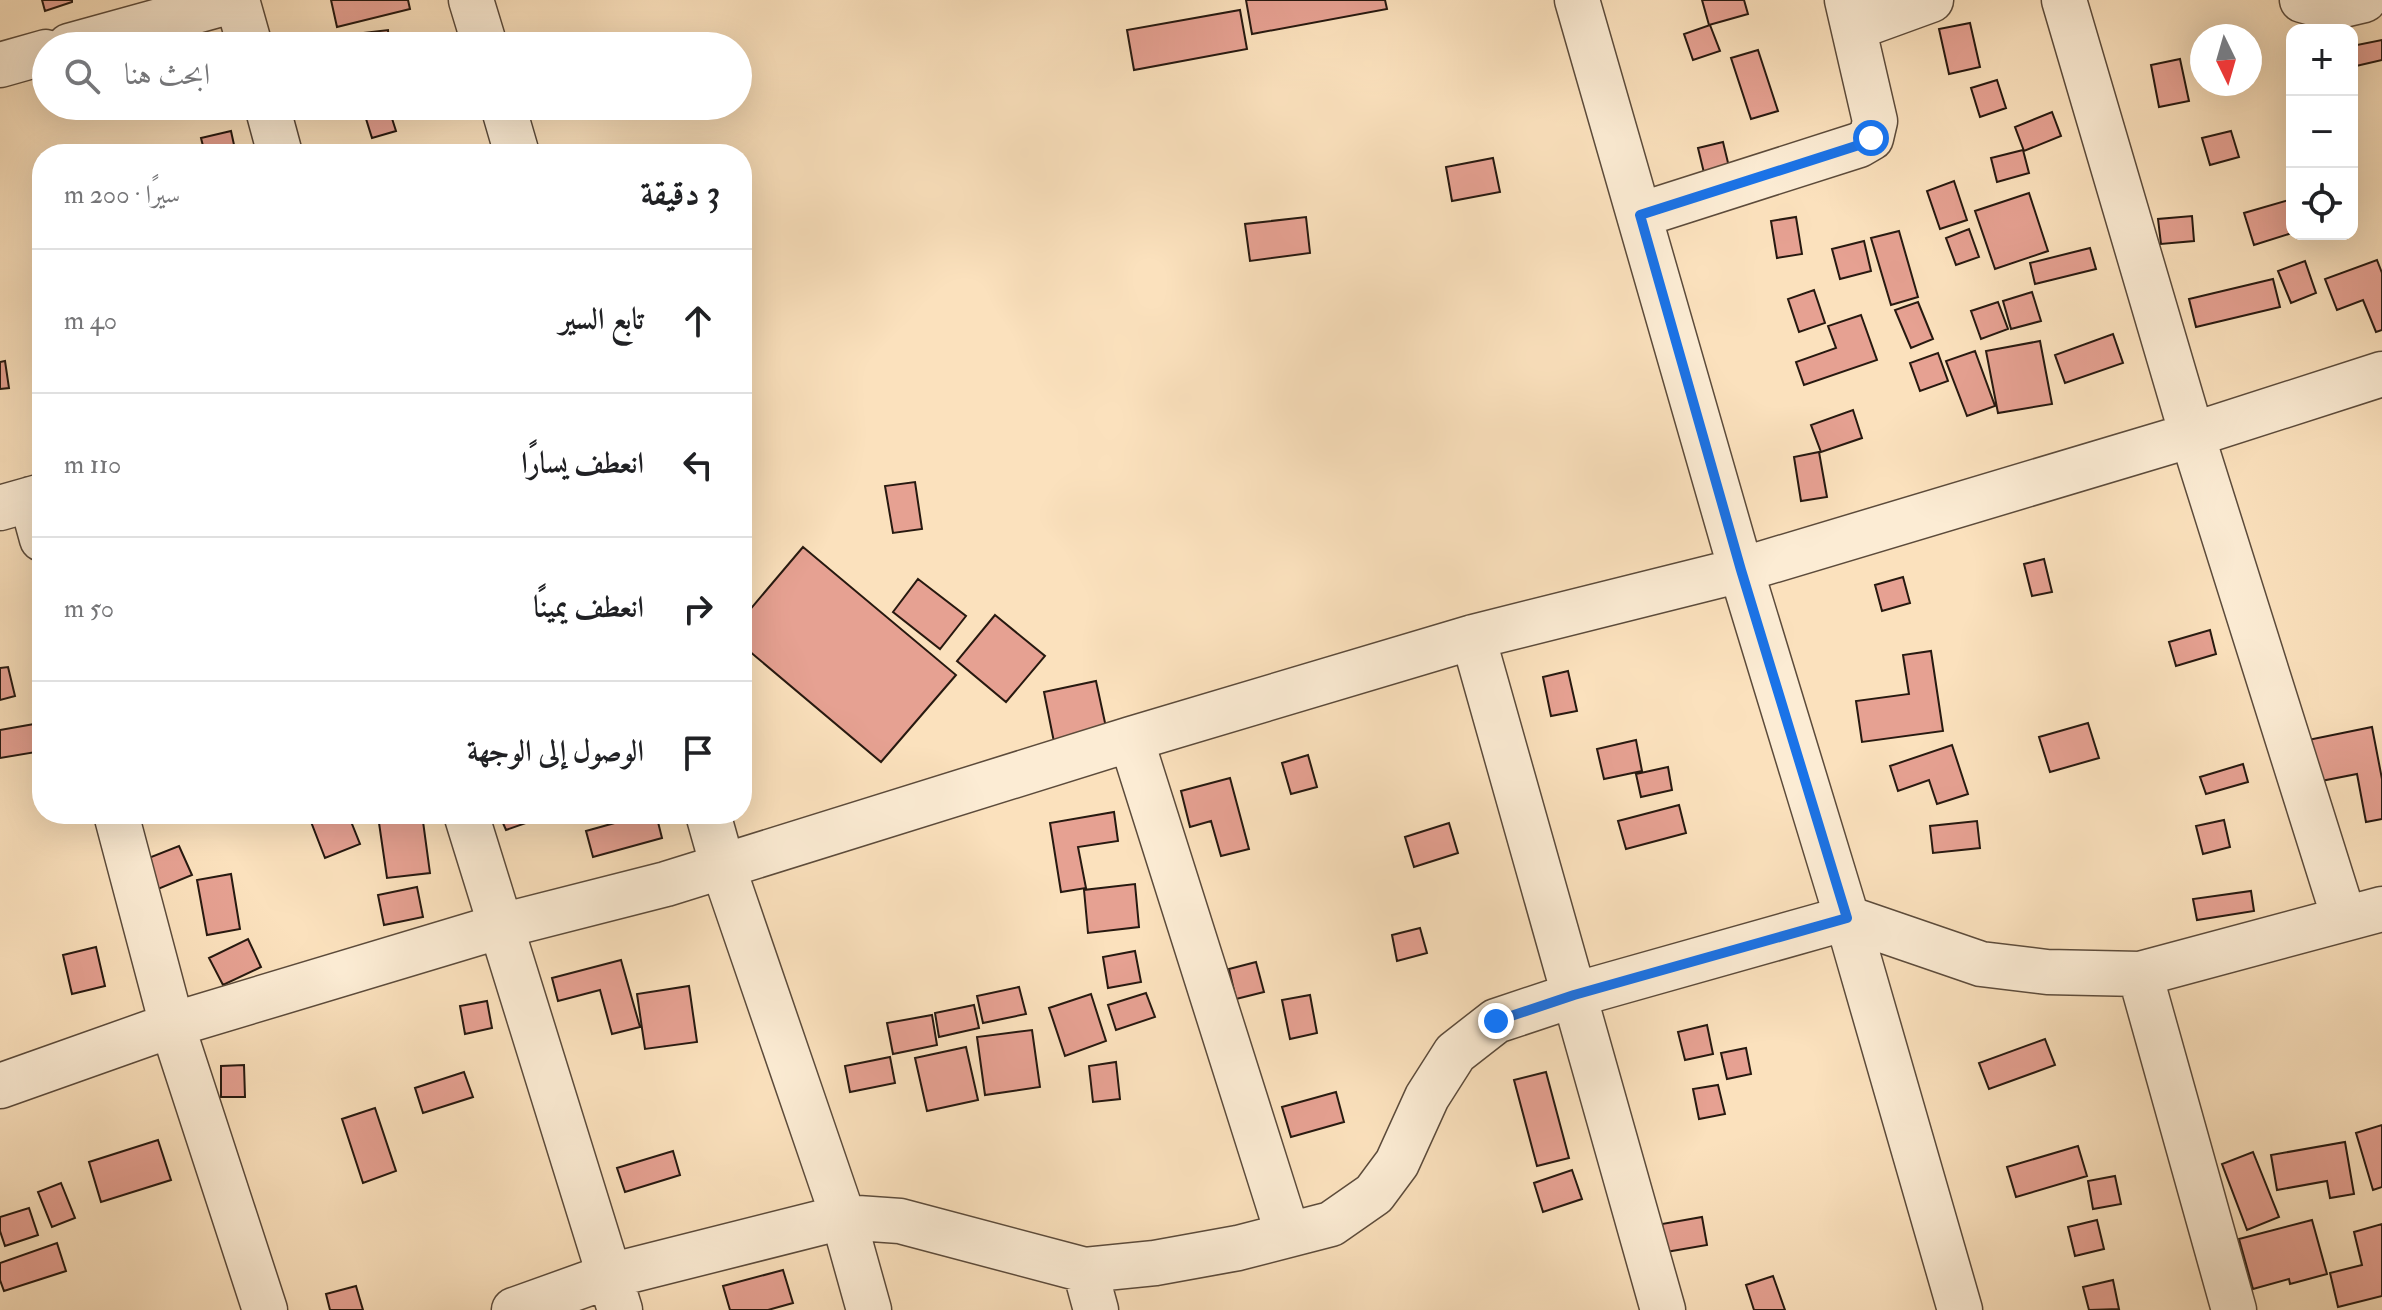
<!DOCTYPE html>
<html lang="ar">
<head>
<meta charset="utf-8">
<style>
  :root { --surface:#fff; --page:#f2f2f2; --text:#202124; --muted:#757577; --line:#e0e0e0 }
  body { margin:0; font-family:"IM FELL Double Pica",Amiri,serif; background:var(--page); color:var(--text); direction:rtl }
  .controls { position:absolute; right:24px; top:24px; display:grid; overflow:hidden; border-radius:16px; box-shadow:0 8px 32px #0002 }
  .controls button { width:72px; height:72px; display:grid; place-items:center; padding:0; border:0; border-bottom:2px solid var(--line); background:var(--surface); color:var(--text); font:40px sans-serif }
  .compass { position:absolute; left:2190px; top:24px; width:72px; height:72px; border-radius:50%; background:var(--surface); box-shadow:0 8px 32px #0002; rotate:175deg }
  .stop { position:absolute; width:24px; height:24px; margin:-18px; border:6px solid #1a73e8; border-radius:50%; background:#fff }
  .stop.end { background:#1a73e8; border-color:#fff; box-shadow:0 2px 8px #0008 }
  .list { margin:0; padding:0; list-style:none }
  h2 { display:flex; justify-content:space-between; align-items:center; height:104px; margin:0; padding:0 32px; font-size:34px }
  h2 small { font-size:26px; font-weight:400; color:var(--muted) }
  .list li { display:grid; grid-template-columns:52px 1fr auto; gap:24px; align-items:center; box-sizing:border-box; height:144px; padding:0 32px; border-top:2px solid var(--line) }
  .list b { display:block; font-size:30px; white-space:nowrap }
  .list em { font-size:26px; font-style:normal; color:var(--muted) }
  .icon { flex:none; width:44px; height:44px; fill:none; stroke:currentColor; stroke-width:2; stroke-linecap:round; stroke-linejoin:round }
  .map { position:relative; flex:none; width:2382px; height:1310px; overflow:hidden; direction:ltr }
  .search { position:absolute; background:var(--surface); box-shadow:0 8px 32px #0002; left:32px; top:32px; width:720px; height:88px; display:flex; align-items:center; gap:20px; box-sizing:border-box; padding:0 28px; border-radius:44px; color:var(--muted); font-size:30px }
  .panel { position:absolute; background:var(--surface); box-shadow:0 8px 32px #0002; left:32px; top:144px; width:720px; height:680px; border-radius:32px; direction:rtl }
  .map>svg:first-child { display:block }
  .building { fill:#e6a192; stroke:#271910; stroke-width:2 }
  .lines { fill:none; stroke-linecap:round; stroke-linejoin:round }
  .street-casing { stroke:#5c4b3b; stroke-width:47 }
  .street { stroke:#fcecd4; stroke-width:44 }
  .route { stroke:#1a73e8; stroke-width:10 }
</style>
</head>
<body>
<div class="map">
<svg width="2382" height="1310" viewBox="0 0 2382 1310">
  <rect width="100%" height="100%" fill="#fbe1bd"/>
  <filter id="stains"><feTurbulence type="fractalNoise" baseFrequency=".0025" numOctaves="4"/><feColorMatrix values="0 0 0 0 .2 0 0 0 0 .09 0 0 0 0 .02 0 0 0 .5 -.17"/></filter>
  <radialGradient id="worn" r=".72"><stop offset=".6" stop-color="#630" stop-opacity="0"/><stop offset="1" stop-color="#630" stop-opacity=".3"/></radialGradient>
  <path class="building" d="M 42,0 L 72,0 L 72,2 L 45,11 Z
    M 331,0 L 408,0 L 410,9 L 337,27 Z
    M 1246,0 L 1385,0 L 1387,9 L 1252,34 Z
    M 1702,0 L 1744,0 L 1748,14 L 1709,25 Z
    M 1240,10 L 1247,49 L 1134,70 L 1127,30 Z
    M 1970,23 L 1980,67 L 1949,74 L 1939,29 Z
    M 1710,25 L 1720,51 L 1693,60 L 1684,34 Z
    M 388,30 L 389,46 L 348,46 L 347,35 Z
    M 2382,40 L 2382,60 L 2356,66 L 2352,46 Z
    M 1758,50 L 1778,111 L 1751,119 L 1731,58 Z
    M 2180,59 L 2189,101 L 2159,107 L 2151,65 Z
    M 1997,80 L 2006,108 L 1980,117 L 1971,88 Z
    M 362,106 L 388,106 L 396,131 L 372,138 Z
    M 2052,112 L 2061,136 L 2024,151 L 2015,127 Z
    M 231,131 L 236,154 L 205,154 L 201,138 Z
    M 2231,131 L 2239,157 L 2210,165 L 2202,138 Z
    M 1723,142 L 1730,171 L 1705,177 L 1698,148 Z
    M 2023,150 L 2029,173 L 1997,182 L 1991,158 Z
    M 1493,158 L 1500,192 L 1452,201 L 1446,167 Z
    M 1954,181 L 1967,220 L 1940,229 L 1927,191 Z
    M 2029,193 L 2048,251 L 1995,269 L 1975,211 Z
    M 2289,200 L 2292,210 L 2292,233 L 2254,245 L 2244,213 Z
    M 2192,216 L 2194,241 L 2161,244 L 2158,219 Z
    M 1306,217 L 1310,253 L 1250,261 L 1245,224 Z
    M 1796,217 L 1802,254 L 1777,258 L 1771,221 Z
    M 1969,229 L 1979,257 L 1956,265 L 1946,238 Z
    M 1899,231 L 1918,297 L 1891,305 L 1871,238 Z
    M 1864,241 L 1871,271 L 1840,279 L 1832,249 Z
    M 2090,248 L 2096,269 L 2035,284 L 2030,263 Z
    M 2377,260 L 2382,273 L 2382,330 L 2376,332 L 2363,300 L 2337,310 L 2325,279 Z
    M 2305,261 L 2316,293 L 2291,303 L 2278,271 Z
    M 2273,279 L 2280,307 L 2196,327 L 2189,299 Z
    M 1814,290 L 1825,323 L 1799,332 L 1788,299 Z
    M 2032,292 L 2041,321 L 2011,329 L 2003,301 Z
    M 1918,302 L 1933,339 L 1911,348 L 1895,310 Z
    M 1998,302 L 2008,329 L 1981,339 L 1971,311 Z
    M 1861,315 L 1877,360 L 1804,385 L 1796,362 L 1836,348 L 1828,326 Z
    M 2113,334 L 2123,363 L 2065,383 L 2055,355 Z
    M 2040,341 L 2052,404 L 1998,413 L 1986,351 Z
    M 1975,351 L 1995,406 L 1967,416 L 1946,361 Z
    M 1938,353 L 1948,381 L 1920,391 L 1910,363 Z
    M 5,361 L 9,388 L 0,389 L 0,362 Z
    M 1853,410 L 1862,438 L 1821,452 L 1811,425 Z
    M 1819,452 L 1827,497 L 1801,501 L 1794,457 Z
    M 915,482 L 922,529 L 893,533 L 885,486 Z
    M 803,547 L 956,675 L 881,762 L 742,645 L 742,619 Z
    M 2044,559 L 2052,592 L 2032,596 L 2024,564 Z
    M 1903,577 L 1910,603 L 1882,611 L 1875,585 Z
    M 918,579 L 966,616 L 940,649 L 893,612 Z
    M 995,615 L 1045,656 L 1006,702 L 957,661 Z
    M 2210,630 L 2216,654 L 2176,666 L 2169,642 Z
    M 1931,651 L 1943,731 L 1862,742 L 1856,701 L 1909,694 L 1903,655 Z
    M 8,667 L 15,696 L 0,700 L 0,668 Z
    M 1568,671 L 1577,711 L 1551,716 L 1543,677 Z
    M 1096,681 L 1107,732 L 1054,742 L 1044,692 Z
    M 40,723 L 42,751 L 0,758 L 0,730 Z
    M 2088,723 L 2099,758 L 2050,772 L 2039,737 Z
    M 2372,727 L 2382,779 L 2382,819 L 2366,822 L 2357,774 L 2316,782 L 2308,740 Z
    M 1636,740 L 1642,771 L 1604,779 L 1597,749 Z
    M 1952,745 L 1968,794 L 1937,804 L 1929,780 L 1898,791 L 1890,766 Z
    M 1308,755 L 1317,787 L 1291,794 L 1282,763 Z
    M 2243,764 L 2248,782 L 2206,794 L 2200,777 Z
    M 1668,767 L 1672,790 L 1641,797 L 1636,774 Z
    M 1230,778 L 1249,849 L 1221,856 L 1211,821 L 1190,827 L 1181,791 Z
    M 1679,805 L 1686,833 L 1626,849 L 1618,821 Z
    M 1114,812 L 1118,841 L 1078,847 L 1086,888 L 1061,892 L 1050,823 Z
    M 308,814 L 348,814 L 360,844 L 325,858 Z
    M 393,814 L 422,814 L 430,873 L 387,878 L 378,816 Z
    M 499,814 L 526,814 L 529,822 L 506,830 Z
    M 647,814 L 656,814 L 662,838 L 593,857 L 586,831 Z
    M 2224,820 L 2230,847 L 2203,854 L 2196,826 Z
    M 1977,821 L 1980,848 L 1933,853 L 1930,826 Z
    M 1449,823 L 1458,853 L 1414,867 L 1405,837 Z
    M 179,846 L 192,875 L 158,889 L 146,859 Z
    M 231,874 L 240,929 L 207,935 L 197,880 Z
    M 1135,884 L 1139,927 L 1088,933 L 1084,890 Z
    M 417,887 L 423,917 L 384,925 L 378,895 Z
    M 2251,891 L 2254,911 L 2197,920 L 2193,899 Z
    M 1420,928 L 1427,953 L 1397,961 L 1392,935 Z
    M 248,939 L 261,967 L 223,985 L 209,958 Z
    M 96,947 L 105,986 L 72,994 L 63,955 Z
    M 1135,951 L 1141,982 L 1108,988 L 1103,957 Z
    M 621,960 L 640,1027 L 612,1034 L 600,990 L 558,1001 L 552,978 Z
    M 1256,962 L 1264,992 L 1236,999 L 1229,969 Z
    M 689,986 L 697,1042 L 645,1049 L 637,994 Z
    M 1019,987 L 1026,1014 L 983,1023 L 977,996 Z
    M 1146,993 L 1155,1017 L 1116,1030 L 1108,1005 Z
    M 1091,994 L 1106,1041 L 1065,1056 L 1049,1008 Z
    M 1310,995 L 1317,1033 L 1290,1039 L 1282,1000 Z
    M 487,1001 L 492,1028 L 465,1034 L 460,1006 Z
    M 974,1005 L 979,1028 L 939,1037 L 935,1013 Z
    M 932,1015 L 937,1045 L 893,1054 L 887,1023 Z
    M 1707,1025 L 1713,1054 L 1685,1060 L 1678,1032 Z
    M 1032,1030 L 1040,1087 L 985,1095 L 977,1037 Z
    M 2045,1039 L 2055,1065 L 1989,1089 L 1979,1063 Z
    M 966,1047 L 978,1100 L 927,1111 L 915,1058 Z
    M 1746,1048 L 1751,1074 L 1727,1079 L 1721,1053 Z
    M 890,1057 L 895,1083 L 850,1092 L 845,1066 Z
    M 1116,1062 L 1120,1099 L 1093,1102 L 1089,1066 Z
    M 244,1065 L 245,1097 L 221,1097 L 221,1066 Z
    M 464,1072 L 473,1097 L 423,1113 L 415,1088 Z
    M 1546,1072 L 1569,1158 L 1537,1166 L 1514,1080 Z
    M 1718,1085 L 1725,1114 L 1699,1119 L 1693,1089 Z
    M 1336,1092 L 1344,1122 L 1291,1137 L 1282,1107 Z
    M 375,1108 L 396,1171 L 363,1183 L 342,1119 Z
    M 2382,1125 L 2382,1187 L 2373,1190 L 2356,1133 Z
    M 158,1140 L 171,1180 L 101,1202 L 89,1162 Z
    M 2345,1142 L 2354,1194 L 2330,1198 L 2327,1181 L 2277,1190 L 2271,1155 Z
    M 2078,1146 L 2087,1176 L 2016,1197 L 2007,1167 Z
    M 673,1151 L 680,1175 L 625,1192 L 617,1168 Z
    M 2253,1152 L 2279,1217 L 2247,1230 L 2222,1164 Z
    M 1572,1170 L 1582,1199 L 1543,1212 L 1534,1183 Z
    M 2115,1176 L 2121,1204 L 2093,1209 L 2088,1181 Z
    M 61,1183 L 75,1218 L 52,1227 L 38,1192 Z
    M 29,1208 L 38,1235 L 5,1246 L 0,1231 L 0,1217 Z
    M 1702,1217 L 1707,1245 L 1666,1252 L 1662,1224 Z
    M 2097,1220 L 2104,1249 L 2075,1256 L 2068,1227 Z
    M 2312,1220 L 2327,1274 L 2290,1284 L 2289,1279 L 2253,1289 L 2239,1239 Z
    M 2382,1224 L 2382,1296 L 2338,1307 L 2330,1273 L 2362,1265 L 2354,1232 Z
    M 57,1243 L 66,1271 L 4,1291 L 0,1280 L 0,1263 Z
    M 783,1270 L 793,1303 L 768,1310 L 730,1310 L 723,1286 Z
    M 1773,1276 L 1785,1310 L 1754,1310 L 1746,1285 Z
    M 2113,1280 L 2119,1309 L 2089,1310 L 2083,1287 Z
    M 356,1286 L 363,1310 L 330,1310 L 326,1294 Z"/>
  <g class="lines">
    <defs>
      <path id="street" d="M 237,0 L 250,46
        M 471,0 L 485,46
        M 1577,0 L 1741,570 L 1847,918 L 1960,1310
        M 2064,0 L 2192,435 L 2344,918
        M 2302,0 L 2330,8 L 2364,0
        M 1854,28 L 1931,0
        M 69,46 L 235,0
        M 0,65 L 46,52
        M 267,106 L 280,154
        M 503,106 L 517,154
        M 1640,215 L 1859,145 L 1871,138 L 1875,121 L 1847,0
        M 31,499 L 42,539
        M 0,508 L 42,496
        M 1473,637 L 1663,1310
        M 1131,739 L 1288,1235
        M 116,814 L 172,1025 L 265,1310
        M 466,814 L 620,1310
        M 708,814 L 723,867 L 843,1217 L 869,1310
        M 2140,974 L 2234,1310
        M 0,1086 L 172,1025 L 501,926 L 666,884 L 1131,739 L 1473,637 L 1741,570 L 2192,435 L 2382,374
        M 1085,1270 L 1096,1310
        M 514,1310 L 609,1276 L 843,1217 L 900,1221 L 1085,1270 L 1155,1263 L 1238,1248 L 1331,1224 L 1374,1194 L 1397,1163 L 1427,1097 L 1455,1053 L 1496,1021 L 1574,995 L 1847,918 L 1981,964 L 2047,972 L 2140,974 L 2382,909"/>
    </defs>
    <use href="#street" class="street-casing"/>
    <use href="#street" class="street"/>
  </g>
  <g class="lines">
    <path class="route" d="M 1496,1021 L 1574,995 L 1847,918 L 1741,570 L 1640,215 L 1859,145 L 1871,138"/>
  </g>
  <rect width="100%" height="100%" filter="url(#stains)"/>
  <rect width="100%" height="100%" fill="url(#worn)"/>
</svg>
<div class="controls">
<button>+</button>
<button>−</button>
<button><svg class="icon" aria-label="locate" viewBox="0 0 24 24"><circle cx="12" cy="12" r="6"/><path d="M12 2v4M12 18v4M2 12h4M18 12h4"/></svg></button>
</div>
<svg class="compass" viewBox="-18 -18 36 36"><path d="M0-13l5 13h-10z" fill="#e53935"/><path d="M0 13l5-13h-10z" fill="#757577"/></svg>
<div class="stop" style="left:1871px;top:138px"></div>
<div class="stop end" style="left:1496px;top:1021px"></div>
<div class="search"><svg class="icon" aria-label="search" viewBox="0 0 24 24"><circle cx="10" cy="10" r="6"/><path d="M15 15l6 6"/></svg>ابحث هنا</div>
<section class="panel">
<h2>3 دقيقة<small>سيرًا · 200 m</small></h2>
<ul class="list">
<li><svg class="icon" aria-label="ahead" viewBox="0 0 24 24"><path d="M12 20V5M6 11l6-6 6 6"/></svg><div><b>تابع السير</b></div><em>40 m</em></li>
<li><svg class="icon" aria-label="left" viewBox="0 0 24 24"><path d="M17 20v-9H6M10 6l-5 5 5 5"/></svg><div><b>انعطف يسارًا</b></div><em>110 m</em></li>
<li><svg class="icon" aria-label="right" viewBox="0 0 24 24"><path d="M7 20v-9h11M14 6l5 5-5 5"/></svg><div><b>انعطف يمينًا</b></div><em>50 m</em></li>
<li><svg class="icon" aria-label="arrive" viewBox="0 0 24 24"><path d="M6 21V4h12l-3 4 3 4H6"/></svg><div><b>الوصول إلى الوجهة</b></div></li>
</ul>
</section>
</div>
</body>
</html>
